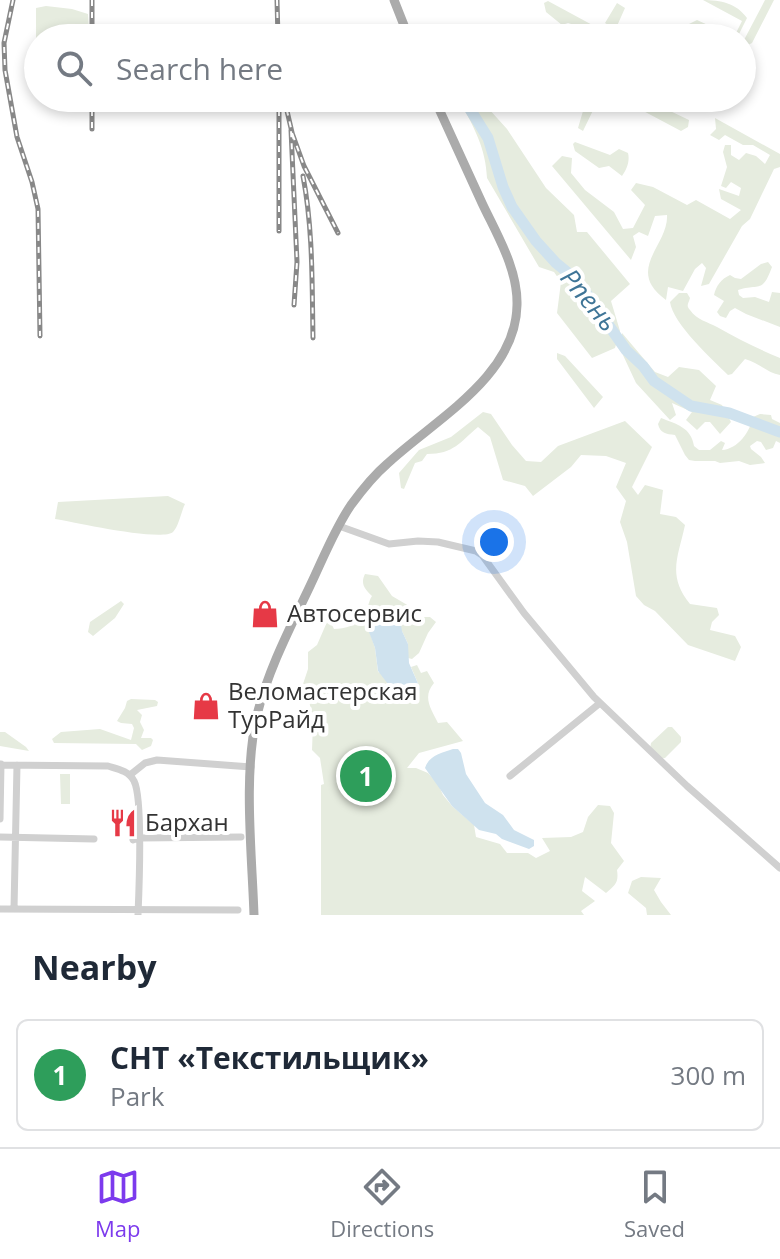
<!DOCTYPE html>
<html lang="en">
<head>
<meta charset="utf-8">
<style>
  :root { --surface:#fff; --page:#f2f2f3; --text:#1f2937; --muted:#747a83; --line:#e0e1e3; --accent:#7c3aed }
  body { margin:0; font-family:"Open Sans",sans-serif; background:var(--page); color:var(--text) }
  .you { position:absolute; left:494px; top:542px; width:28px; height:28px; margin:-20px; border:6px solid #fff; border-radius:50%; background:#1a73e8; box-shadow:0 0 0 12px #1a73e833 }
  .badge { display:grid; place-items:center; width:52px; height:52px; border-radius:50%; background:var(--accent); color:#fff; font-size:26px; font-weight:700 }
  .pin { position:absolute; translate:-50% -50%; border:4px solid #fff; box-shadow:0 2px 8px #0006 }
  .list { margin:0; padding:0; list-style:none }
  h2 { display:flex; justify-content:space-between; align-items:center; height:104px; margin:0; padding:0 32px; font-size:34px }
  h2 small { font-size:26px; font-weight:400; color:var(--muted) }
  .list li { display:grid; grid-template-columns:52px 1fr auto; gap:24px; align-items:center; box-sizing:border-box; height:112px; margin:0 16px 16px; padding:0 16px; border:2px solid var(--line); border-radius:12px }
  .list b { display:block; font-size:30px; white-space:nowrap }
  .list p { margin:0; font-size:26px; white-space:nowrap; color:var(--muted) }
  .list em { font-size:26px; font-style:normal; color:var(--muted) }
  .icon { flex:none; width:44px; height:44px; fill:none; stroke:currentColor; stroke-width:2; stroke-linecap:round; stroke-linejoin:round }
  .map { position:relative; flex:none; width:780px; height:915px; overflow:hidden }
  .search { position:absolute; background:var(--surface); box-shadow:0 4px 12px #0003; left:24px; right:24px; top:24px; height:88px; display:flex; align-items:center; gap:20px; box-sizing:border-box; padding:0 28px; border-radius:44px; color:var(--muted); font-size:30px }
  .sheet { height:232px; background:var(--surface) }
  nav { display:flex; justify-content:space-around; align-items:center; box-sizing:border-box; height:112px; border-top:2px solid var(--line); background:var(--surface); font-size:22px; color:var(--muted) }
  nav a { display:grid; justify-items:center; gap:4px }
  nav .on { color:var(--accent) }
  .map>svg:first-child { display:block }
  .green { fill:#e6ecdf }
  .water { fill:#cfe2ee }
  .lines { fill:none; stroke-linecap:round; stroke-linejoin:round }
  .river { stroke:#cfe2ee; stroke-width:11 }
  .minor { stroke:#d0d0d0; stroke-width:7 }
  .major { stroke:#ababab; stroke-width:9 }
  .rail-casing { stroke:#888; stroke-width:5 }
  .rail { stroke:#fff; stroke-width:2; stroke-dasharray:6; stroke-linecap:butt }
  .labels { text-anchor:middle; stroke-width:8; stroke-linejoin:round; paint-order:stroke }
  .poi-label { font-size:24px; fill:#333; stroke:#fff; text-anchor:start }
  .water-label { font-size:26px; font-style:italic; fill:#3f7597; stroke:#fff }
</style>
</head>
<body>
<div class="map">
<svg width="780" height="915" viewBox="0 0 780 915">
  <rect width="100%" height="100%" fill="#fff"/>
  <path class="green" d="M 703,0 C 721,0 736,3 747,18 L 737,38 L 690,38 L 682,34 L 681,28 L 697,20 L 734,37 L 742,21 Z
    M 765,0 L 774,0 L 752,43 L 748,45 L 744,40 Z
    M 548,1 L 609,34 L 609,38 L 591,38 L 588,37 L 581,27 L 568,23 L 562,25 L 546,12 L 544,3 Z
    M 617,3 L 625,8 L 617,26 L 613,28 L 605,23 Z
    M 46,6 L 72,9 L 88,14 L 89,31 L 83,35 L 82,38 L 38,38 L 38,50 L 36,41 L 36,8 Z
    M 465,98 L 479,98 L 507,129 L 546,188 L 574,215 L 577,232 L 587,232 L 630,284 L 611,301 L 620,331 L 615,348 L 592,358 L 557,313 L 561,282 L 554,272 L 539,267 L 487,178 C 486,149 474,127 460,102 Z
    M 590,98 L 599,98 L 583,131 L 578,128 L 583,111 Z
    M 619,98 L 641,98 L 649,103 L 659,103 L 666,109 L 689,120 L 688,127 L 681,131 Z
    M 715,118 L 780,154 L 780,167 L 774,169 L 750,219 L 742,226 L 709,284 L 701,286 L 706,268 L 702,263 L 695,269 L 683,291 L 668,287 L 666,300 C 624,270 669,245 667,215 L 655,216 L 648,236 L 639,232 L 633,236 L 636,247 L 631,260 L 552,166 L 562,156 L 572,158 L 571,173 L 585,190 L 614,212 L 623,229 L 633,228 L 645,205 L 631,190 L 636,183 L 653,187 L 687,205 L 696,200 L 730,219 L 741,210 L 721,199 L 719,189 L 739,196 L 741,188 L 731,182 L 726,188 L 721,186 L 727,167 L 723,152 L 725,145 L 731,145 L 731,155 L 739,160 L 746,153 L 756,156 L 765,164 L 770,155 L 753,145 L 743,145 L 725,135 L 719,140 L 710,135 L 716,129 Z
    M 575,142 L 610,155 L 619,149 L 628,153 C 630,161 627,169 622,176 L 609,166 L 599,168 L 575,151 L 573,144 Z
    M 768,262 L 772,267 C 762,294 760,283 738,290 L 739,295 L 743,298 L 755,297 L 769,302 L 772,292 L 780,293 L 780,327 L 746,314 L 735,308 L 730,311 L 726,318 L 720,316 L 717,312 L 724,301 L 714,295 C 716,286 721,279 730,275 L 735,278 L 741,279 L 761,264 Z
    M 679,293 L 687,293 L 690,298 C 688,305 686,305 690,310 C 697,320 708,322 717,327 C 738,339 758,349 780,358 L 780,375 C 767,373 758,362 745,359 L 732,374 L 728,375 C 712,359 673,324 670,302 Z
    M 622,333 L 655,372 L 668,377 L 679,367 L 699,370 L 716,386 L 710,400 L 722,405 L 731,422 L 720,434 L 710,422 L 705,422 L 697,430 L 686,420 L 692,412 L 672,403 L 676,415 L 670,420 L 636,383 L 622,353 Z
    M 557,353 L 565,356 L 603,397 L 594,408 L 557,359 Z
    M 483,412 L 491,414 L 512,445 L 526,461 L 541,462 L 558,446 L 625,421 L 652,447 L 632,487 L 638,495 L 645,485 L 663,490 L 660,514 L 676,517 L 685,525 C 678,558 667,575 690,604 L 717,608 L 719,615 L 712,622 L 710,630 L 735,636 L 741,647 L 735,661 L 688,645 L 655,611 L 644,605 L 636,596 L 627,542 L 620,522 L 626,501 L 616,487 L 626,463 L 606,456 L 581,455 L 571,467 L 533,496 L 525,486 L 503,480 L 490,437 L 478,427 C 460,442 454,454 427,454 L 422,461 L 415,463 L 404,489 L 401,488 L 399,473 L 419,450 L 451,437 Z
    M 760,414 L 771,415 L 772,419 L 780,423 L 780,443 L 776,441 L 773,448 L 766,450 L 761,442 L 757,441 L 750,446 L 751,449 L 761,457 L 765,463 L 750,465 L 739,461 L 720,463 L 715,461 L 695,461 L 689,460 L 685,455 L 675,435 C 666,434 660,433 658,424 L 661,418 C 676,424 691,427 694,446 L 699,450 L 710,450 L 721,441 L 725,443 L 722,450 C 738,449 750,432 753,417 Z
    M 168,496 L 185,504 C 181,512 179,526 173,532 C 161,542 74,522 55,519 L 58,502 Z
    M 365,574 L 378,576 L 392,596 L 409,606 L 417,617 L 430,617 L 436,622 L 428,633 L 419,653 L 412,659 L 408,658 L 408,644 L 402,631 L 372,621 L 367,624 L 375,648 L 378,672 L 420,688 L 411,667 L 417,665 L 421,673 L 427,671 L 434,683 C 422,697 431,709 438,723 L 447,722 L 463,741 L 419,753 L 407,768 L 416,768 L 428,773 L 438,784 L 443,795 L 452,806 L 474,825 L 476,837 L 500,844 L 507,853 L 528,853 L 536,858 L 550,851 L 542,838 L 571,837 L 583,832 L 588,817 L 598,805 L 610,806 L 614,813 L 611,843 L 624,861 L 617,870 C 619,883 615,885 606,893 L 585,877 L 582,891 L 595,901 L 581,911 L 584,915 L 321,915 L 321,785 L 324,784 L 320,758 L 312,750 L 313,723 L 308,694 L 301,690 L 308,669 L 308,652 L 317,645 L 327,622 L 330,621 L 334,629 C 344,629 359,625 365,615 C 368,610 368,602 372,596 C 365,589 360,584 365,574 Z
    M 121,601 L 124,604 L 115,618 L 93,636 L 88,632 L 90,622 Z
    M 131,699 L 155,700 L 158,702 L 157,706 L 137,710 L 142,715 L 140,722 L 144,730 L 141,738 L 151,738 L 153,740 L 151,746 L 142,750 L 136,744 L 54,743 L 52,739 L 61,732 L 100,729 L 131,740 L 134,728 L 132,724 L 121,723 L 117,721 L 125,708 L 127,701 Z
    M 668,727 L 672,727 L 681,737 L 681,742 L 665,758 L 660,759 L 650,749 L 651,743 Z
    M 0,732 L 5,732 L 26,747 L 29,751 L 0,746 Z
    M 60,774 L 70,774 L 70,804 L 61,804 Z
    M 641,877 L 661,878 L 654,890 L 661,902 L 671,915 L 647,915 L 646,908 L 628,893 L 632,881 Z"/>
  <path class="water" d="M 372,621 L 386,626 L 391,623 L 401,625 L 402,631 L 408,644 L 409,663 L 420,688 L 418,698 L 411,702 L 391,688 L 378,671 L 375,648 L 366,624 Z
    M 453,749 L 458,749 L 461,753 L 466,774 L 485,803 L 503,815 L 514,830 L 534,840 L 534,846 L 529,849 L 502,839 L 496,834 L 479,830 L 452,806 L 425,768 C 429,755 442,753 453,749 Z"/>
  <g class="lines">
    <path class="river" d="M 463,98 L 488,138 L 503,187 L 512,207 L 536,241 L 556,263 L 577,280 L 626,350 L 643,366 L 654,381 L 691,406 L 729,413 L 780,432"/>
    <path class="minor" d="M 339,526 L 389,544 L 418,541 L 438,542 L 476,551 L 482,555 L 524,613 L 594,697 L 687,786 L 780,868
      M 0,765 L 108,766 C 118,769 129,771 134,781 C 143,798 139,891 138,915
      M 130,775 L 145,763 L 157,760 L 251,767
      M 510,776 L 600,703
      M 0,819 L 1,764
      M 0,837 L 94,839
      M 133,840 L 139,838 L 241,837
      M 0,909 L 238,910
      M 14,909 L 17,765"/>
    <path class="major" d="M 394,0 L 409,38
      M 254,915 C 252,854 243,774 257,715 C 268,670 290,628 310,586 C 323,559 334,530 351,505 C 362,490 373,476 387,464 C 434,420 516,377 517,305 C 518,269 497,235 482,203 C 466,168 450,133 434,98"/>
    <defs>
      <path id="rail" d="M 13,0 L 4,43 L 5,70 L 17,137 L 32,182 L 38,209 L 40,336
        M 92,0 L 92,38
        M 277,0 L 278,38
        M 92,98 L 92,129
        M 284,98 L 294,141
        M 279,110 L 279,231
        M 303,176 C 313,229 312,283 313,338
        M 294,305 L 297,262 L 291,130 L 304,166 L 338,233"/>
    </defs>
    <use href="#rail" class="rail-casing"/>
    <use href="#rail" class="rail"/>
  </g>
  <defs>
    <symbol id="shop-bare" viewBox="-9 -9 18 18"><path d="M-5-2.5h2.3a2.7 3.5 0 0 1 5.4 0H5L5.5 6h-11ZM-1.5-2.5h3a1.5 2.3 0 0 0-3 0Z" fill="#e63946" stroke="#fff" stroke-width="2.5" paint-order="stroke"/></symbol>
    <symbol id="restaurant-bare" viewBox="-9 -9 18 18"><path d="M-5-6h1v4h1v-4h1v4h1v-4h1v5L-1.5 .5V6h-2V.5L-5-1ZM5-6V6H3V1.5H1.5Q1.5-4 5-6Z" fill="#e63946" stroke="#fff" stroke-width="2.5" paint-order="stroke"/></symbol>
  </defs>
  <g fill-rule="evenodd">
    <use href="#shop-bare" x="245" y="594" width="40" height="40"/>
    <use href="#shop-bare" x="186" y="686" width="40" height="40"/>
    <use href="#restaurant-bare" x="103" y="803" width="40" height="40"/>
  </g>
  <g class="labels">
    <g class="poi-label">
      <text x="287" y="622">Автосервис</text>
      <text x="228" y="700">Веломастерская<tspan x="228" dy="28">ТурРайд</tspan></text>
      <text x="145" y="831">Бархан</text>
    </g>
    <g class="water-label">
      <text transform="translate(589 300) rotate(50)" y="9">Рпень</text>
    </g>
  </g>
</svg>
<div class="you"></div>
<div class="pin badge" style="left:366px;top:776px;background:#2e9e5b">1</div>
<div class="search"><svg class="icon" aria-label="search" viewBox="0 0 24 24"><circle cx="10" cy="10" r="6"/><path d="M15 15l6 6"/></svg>Search here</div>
</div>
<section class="sheet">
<h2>Nearby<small></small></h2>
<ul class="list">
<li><span class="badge" style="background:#2e9e5b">1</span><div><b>СНТ «Текстильщик»</b><p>Park</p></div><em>300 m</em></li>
</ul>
</section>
<nav>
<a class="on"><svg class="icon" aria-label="map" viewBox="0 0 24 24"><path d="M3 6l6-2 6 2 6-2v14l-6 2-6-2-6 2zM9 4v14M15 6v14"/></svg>Map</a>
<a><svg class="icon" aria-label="directions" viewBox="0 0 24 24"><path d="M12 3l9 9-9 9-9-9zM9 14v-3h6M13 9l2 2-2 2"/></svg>Directions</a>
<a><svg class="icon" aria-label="saved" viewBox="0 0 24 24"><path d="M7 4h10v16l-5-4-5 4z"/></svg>Saved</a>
</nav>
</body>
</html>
